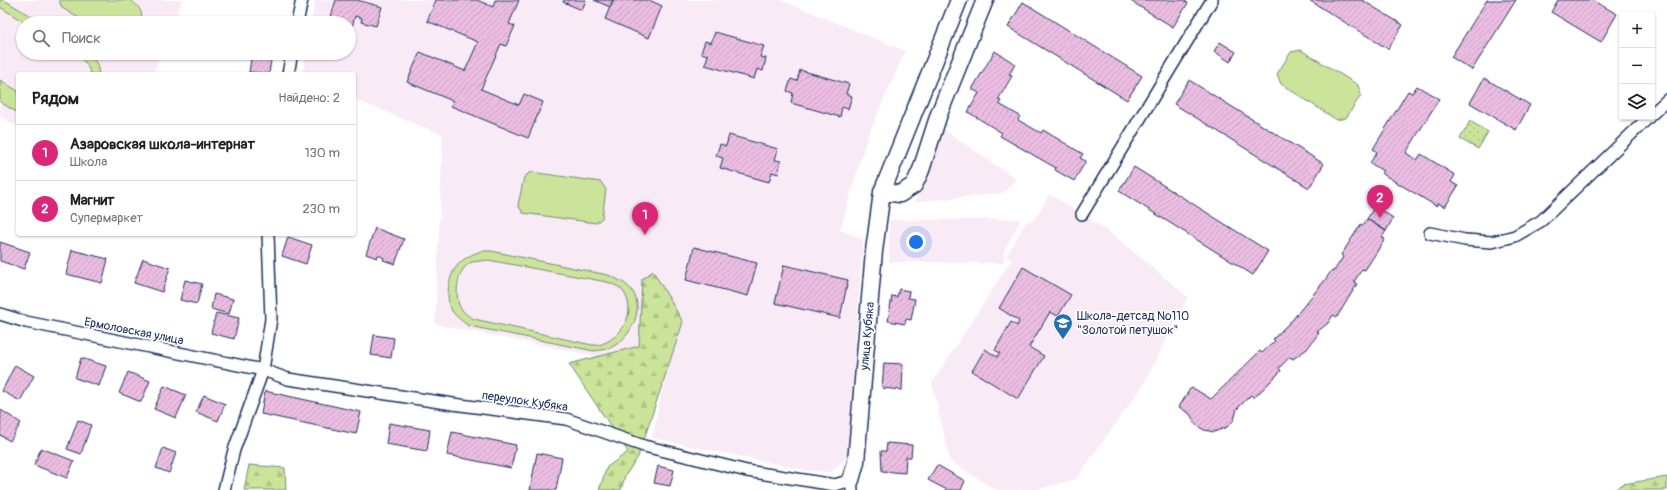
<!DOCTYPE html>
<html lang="ru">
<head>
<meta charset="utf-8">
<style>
  :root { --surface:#fff; --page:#f2f2f2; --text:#202124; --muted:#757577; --line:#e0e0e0; --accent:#db2777 }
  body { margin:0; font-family:Pangolin,sans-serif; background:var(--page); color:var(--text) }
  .controls { position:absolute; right:12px; top:12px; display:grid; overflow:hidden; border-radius:4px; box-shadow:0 1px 3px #0004 }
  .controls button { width:36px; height:36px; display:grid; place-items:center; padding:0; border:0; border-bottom:1px solid var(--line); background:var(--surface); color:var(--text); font:20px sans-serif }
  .you { position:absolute; left:916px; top:242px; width:14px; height:14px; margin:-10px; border:3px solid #fff; border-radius:50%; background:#1a73e8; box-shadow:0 0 0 6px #1a73e833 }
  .badge { display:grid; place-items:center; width:26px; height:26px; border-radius:50%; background:var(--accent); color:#fff; font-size:13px; font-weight:700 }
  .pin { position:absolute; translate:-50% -33px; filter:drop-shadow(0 1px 2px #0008) }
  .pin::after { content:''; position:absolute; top:21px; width:14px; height:12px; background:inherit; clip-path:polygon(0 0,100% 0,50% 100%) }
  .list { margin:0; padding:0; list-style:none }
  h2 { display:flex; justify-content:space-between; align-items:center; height:52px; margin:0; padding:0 16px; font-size:17px }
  h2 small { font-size:13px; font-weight:400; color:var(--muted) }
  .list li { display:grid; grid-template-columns:26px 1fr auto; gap:12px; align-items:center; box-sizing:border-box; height:56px; padding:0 16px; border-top:1px solid var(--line) }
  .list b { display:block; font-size:15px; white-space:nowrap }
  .list p { margin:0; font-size:13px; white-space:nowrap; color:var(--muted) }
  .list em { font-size:13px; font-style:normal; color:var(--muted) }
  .icon { flex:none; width:22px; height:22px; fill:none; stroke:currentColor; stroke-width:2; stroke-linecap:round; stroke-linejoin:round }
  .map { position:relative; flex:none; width:1667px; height:490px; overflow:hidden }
  .search { position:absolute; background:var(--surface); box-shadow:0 1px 3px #0004; left:16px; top:16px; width:340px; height:44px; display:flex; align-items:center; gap:10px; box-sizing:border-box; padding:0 14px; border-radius:22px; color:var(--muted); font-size:15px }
  .panel { position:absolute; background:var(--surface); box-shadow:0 1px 3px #0004; left:16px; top:72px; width:340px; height:164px; border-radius:4px }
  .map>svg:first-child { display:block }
  .built { fill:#f9ebf6 }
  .grass { fill:#cbe49a; stroke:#738a7c; fill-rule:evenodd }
  .forest { fill:url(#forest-firs); stroke:#738a7c }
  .park { fill:url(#park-dots); stroke:#738a7c }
  .building { fill:url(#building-hatch); stroke:#1b2f5e }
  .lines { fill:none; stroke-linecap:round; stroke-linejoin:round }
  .street-casing { stroke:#1b2f5e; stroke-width:14 }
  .secondary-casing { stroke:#1b2f5e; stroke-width:19 }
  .street { stroke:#fff; stroke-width:11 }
  .secondary { stroke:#fff; stroke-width:16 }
  .labels { text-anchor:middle; stroke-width:3.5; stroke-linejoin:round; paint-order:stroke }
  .poi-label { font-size:12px; fill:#1b2f5e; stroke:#fff; text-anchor:start }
  .street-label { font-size:12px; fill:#1b2f5e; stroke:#fff }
</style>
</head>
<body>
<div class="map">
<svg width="1667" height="490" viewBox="0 0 1667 490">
  <defs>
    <pattern id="forest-firs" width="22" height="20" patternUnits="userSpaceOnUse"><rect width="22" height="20" fill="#cbe49a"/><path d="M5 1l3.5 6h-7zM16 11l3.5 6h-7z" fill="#aec487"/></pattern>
    <pattern id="park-dots" width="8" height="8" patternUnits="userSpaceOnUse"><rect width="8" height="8" fill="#cbe49a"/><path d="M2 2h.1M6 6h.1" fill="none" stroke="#aec487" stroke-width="1.8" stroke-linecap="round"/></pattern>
    <pattern id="building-hatch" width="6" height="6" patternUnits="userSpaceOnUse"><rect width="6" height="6" fill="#ebbde1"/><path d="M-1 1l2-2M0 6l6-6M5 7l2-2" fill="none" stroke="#c9a3c3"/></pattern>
  </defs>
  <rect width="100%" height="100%" fill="#fff"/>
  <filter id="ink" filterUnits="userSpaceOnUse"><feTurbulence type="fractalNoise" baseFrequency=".025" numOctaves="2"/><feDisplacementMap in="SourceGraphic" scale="8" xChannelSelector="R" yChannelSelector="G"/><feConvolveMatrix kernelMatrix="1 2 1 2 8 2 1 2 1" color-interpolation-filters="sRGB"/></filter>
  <g filter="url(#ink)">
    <path class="built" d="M 0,0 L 182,0 L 174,23 L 23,23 L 23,53 L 162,53 L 153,74 L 18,74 L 18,127 L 0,116 Z
      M 315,0 L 781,0 L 905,51 L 867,138 L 840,230 L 863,239 L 847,457 L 831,472 L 810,471 L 652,438 L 666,370 L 435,324 L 443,135 L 354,99 L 354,74 L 302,74 L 306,53 L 349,53 L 349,23 L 311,23 Z
      M 942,128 L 1016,179 L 1003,193 L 915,202 L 931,166 Z
      M 1049,194 L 1107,230 L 1188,297 L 1142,387 L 1076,479 L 1036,490 L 996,490 L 950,461 L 932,383 L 1012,259 L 1006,256 L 1026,222 L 1034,220 Z
      M 1021,219 L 1004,251 L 1004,263 L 889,262 L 889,220 Z"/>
    <path class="grass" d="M 0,0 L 4,0 L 42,23 L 25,23 L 0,7 Z
      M 59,0 L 130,0 C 138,5 145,13 140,23 L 87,23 L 62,8 Z
      M 1301,50 L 1358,85 L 1361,95 L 1346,118 L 1337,120 L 1281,84 L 1277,74 L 1291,52 Z
      M 74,53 L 89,53 L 97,64 L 99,74 L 91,74 L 86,63 Z
      M 0,80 L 18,91 L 18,113 L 0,102 Z
      M 531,172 L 601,182 L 606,190 L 602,218 L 596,223 L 523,213 L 518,205 L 524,177 Z
      M 481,251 L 491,251 L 608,275 C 617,279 627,283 633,292 C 645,312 629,340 610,348 C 605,350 599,350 594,351 L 469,326 C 463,322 456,317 452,311 C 445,299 448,276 457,266 C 463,258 473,254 481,251 ZM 488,260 L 607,282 C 612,284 618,286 621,289 C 638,307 625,335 604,343 C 601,345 596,345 592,345 L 474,319 C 468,316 464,313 460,307 C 454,294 457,268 472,262 C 477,261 483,261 488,260 Z"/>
    <path class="forest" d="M 653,271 L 683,322 L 638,457 L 625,476 L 621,490 L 599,490 L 607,467 L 628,452 L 569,364 L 639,346 L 642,279 Z
      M 249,465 L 285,468 L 286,490 L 244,490 Z
      M 1667,477 L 1667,490 L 1614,490 L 1623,484 Z"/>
    <path class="park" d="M 1470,121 L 1488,132 L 1478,149 L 1460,139 Z"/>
    <path class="building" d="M 336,0 L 357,0 L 382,7 L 376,26 L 361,22 L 362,18 L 355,16 L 349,38 L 349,23 L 329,23 Z
      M 436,0 L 477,0 L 493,7 L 495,0 L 519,0 L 509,24 L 515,26 L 506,46 L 501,44 L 481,89 L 519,105 L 524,94 L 543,102 L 528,138 L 451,106 L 453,101 L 407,82 L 420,52 L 465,71 L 478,42 L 427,21 Z
      M 564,0 L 586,0 L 582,10 L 563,2 Z
      M 594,0 L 613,0 L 610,7 Z
      M 613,0 L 649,0 L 662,6 L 649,38 L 605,19 Z
      M 1129,0 L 1183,0 L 1188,3 L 1173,27 Z
      M 1309,0 L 1362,0 L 1403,25 L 1388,49 Z
      M 1487,0 L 1516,0 L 1472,70 L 1451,57 Z
      M 1558,0 L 1592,0 L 1617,14 L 1601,42 L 1551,12 Z
      M 1023,2 L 1142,76 L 1127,100 L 1008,27 Z
      M 715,32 L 764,46 L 760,57 L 766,58 L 763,71 L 757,69 L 754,79 L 705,65 L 708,55 L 701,53 L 705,41 L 711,43 Z
      M 1220,42 L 1236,52 L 1230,62 L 1214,51 Z
      M 995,51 L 1015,64 L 1009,75 L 1012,76 L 998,100 L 1001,101 L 999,104 L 1020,116 L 1018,120 L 1041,133 L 1043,130 L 1083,154 L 1080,158 L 1086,161 L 1074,181 L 1055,170 L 1056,168 L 1000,136 L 1002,133 L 968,112 L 979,93 L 972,89 Z
      M 252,53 L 272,53 L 269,74 L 249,72 Z
      M 800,70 L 849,84 L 846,94 L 852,96 L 848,109 L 842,107 L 840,117 L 791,103 L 793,93 L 787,91 L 791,79 L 797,81 Z
      M 1484,78 L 1530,105 L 1516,130 L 1470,103 Z
      M 1189,80 L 1324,164 L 1309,188 L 1174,104 Z
      M 1417,86 L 1439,99 L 1406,153 L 1417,160 L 1421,154 L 1455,175 L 1451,182 L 1458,186 L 1445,207 L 1438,203 L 1436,206 L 1381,173 L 1383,171 L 1370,163 L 1377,152 L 1373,149 L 1408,91 L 1412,93 Z
      M 729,135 L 778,149 L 775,160 L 781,161 L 778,174 L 772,172 L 769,182 L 720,168 L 723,158 L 716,156 L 720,144 L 726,146 Z
      M 1134,167 L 1268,251 L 1253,275 L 1119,191 Z
      M 1375,206 L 1393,218 L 1386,231 L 1367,219 Z
      M 1367,219 L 1386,231 L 1382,237 L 1385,239 L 1365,270 L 1362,269 L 1354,282 L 1357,284 L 1337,317 L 1333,315 L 1328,323 L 1317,332 L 1319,333 L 1307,349 L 1293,359 L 1290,357 L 1279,368 L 1281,371 L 1254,398 L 1251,395 L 1237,409 L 1234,420 L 1227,427 L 1214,432 L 1204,430 L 1196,425 L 1190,414 L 1179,407 L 1190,389 L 1193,388 L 1211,399 L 1260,351 L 1262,353 L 1275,341 L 1273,339 L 1293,319 L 1325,280 L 1332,270 L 1334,271 L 1343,257 L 1341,255 L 1361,224 L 1363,225 Z
      M 375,228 L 404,239 L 395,264 L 383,260 L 384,258 L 378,255 L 377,258 L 366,254 Z
      M 288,237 L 312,245 L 306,264 L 282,256 Z
      M 0,242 L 30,252 L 24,269 L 0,261 Z
      M 694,247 L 757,263 L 748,296 L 686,280 Z
      M 72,250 L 108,259 L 102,283 L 66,274 Z
      M 143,259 L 170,268 L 162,292 L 134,283 Z
      M 784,265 L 848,280 L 840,318 L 775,303 Z
      M 1023,267 L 1071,295 L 1058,316 L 1050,312 L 1029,347 L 1044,356 L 1018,399 L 972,371 L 985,349 L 997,357 L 1000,353 L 995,350 L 1011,322 L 1017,326 L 1019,321 L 999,308 Z
      M 185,280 L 202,284 L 197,304 L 180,300 Z
      M 899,289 L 909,291 L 908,298 L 915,299 L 911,320 L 906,319 L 905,324 L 888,321 L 892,296 L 897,297 Z
      M 214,294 L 233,299 L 229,314 L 211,309 Z
      M 216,313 L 239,318 L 234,339 L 211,333 Z
      M 374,335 L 394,338 L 391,358 L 371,355 Z
      M 81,358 L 106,366 L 99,386 L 75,378 Z
      M 884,363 L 903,364 L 902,390 L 882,388 Z
      M 15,365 L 34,376 L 20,401 L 2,391 Z
      M 128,372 L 150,381 L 141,402 L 119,393 Z
      M 164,386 L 186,395 L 176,418 L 154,409 Z
      M 265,391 L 361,412 L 356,434 L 261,414 Z
      M 204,395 L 225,404 L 218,421 L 196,412 Z
      M 1,410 L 21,423 L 10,441 L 0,435 Z
      M 78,420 L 91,425 L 81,454 L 67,449 Z
      M 389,423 L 430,430 L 427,451 L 386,444 Z
      M 452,432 L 516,445 L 511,468 L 447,455 Z
      M 887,443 L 912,445 L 911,457 L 906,457 L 905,473 L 882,471 L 881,451 L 886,451 Z
      M 41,448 L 74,461 L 67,478 L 34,465 Z
      M 163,448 L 176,453 L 169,473 L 156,468 Z
      M 537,453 L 562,458 L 556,490 L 530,490 Z
      M 937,465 L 965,481 L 961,490 L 947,490 L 928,480 Z
      M 658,466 L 674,470 L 670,486 L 654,483 Z"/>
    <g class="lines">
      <defs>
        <path id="street" d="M 297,23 L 302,0
          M 288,74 L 292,53
          M 1652,114 L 1667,100
          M 1082,214 L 1212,0
          M 1430,233 L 1465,240 L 1492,242 L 1515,236 L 1541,221 L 1649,117
          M 0,314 L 26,322 L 263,370 L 271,319 L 268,234
          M 224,490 L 234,450 L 263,370 L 288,379 L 453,404 L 566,419 L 644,446 L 747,471 L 835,485 L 851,480 L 852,490"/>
        <path id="secondary" d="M 882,192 L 900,194 L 914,185 L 921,170 L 939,114 L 985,0
          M 851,480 L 856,462 L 874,251 L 882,192 L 959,0"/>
      </defs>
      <use href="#street" class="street-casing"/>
      <use href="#secondary" class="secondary-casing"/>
      <use href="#street" class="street"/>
      <use href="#secondary" class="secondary"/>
    </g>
  </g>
  <defs>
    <symbol id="school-pin" viewBox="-11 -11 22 30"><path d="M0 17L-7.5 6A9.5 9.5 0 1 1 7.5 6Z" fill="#1f6fb2" stroke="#fff"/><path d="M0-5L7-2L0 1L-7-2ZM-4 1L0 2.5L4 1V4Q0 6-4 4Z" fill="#fff"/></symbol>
  </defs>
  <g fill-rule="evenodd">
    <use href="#school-pin" x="1052" y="312" width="22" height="30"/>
  </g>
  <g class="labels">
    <g class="poi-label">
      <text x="1077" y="320">Школа-детсад №110<tspan x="1077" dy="14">"Золотой петушок"</tspan></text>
    </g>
    <g class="street-label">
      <text transform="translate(134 331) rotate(11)" y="4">Ермоловская улица</text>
      <text transform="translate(867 336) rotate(-85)" y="4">улица Кубяка</text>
      <text transform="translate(525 401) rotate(8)" y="4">переулок Кубяка</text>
    </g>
  </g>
</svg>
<div class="controls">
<button>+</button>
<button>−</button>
<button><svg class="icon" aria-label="layers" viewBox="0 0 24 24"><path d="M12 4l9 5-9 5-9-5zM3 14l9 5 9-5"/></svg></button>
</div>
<div class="you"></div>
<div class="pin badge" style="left:645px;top:235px">1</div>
<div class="pin badge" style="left:1380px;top:218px">2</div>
<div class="search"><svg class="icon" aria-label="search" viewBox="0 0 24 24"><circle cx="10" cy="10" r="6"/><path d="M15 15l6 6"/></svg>Поиск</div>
<section class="panel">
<h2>Рядом<small>Найдено: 2</small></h2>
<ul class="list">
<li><span class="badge">1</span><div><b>Азаровская школа-интернат</b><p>Школа</p></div><em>130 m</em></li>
<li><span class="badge">2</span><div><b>Магнит</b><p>Супермаркет</p></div><em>230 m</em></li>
</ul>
</section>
</div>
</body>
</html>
